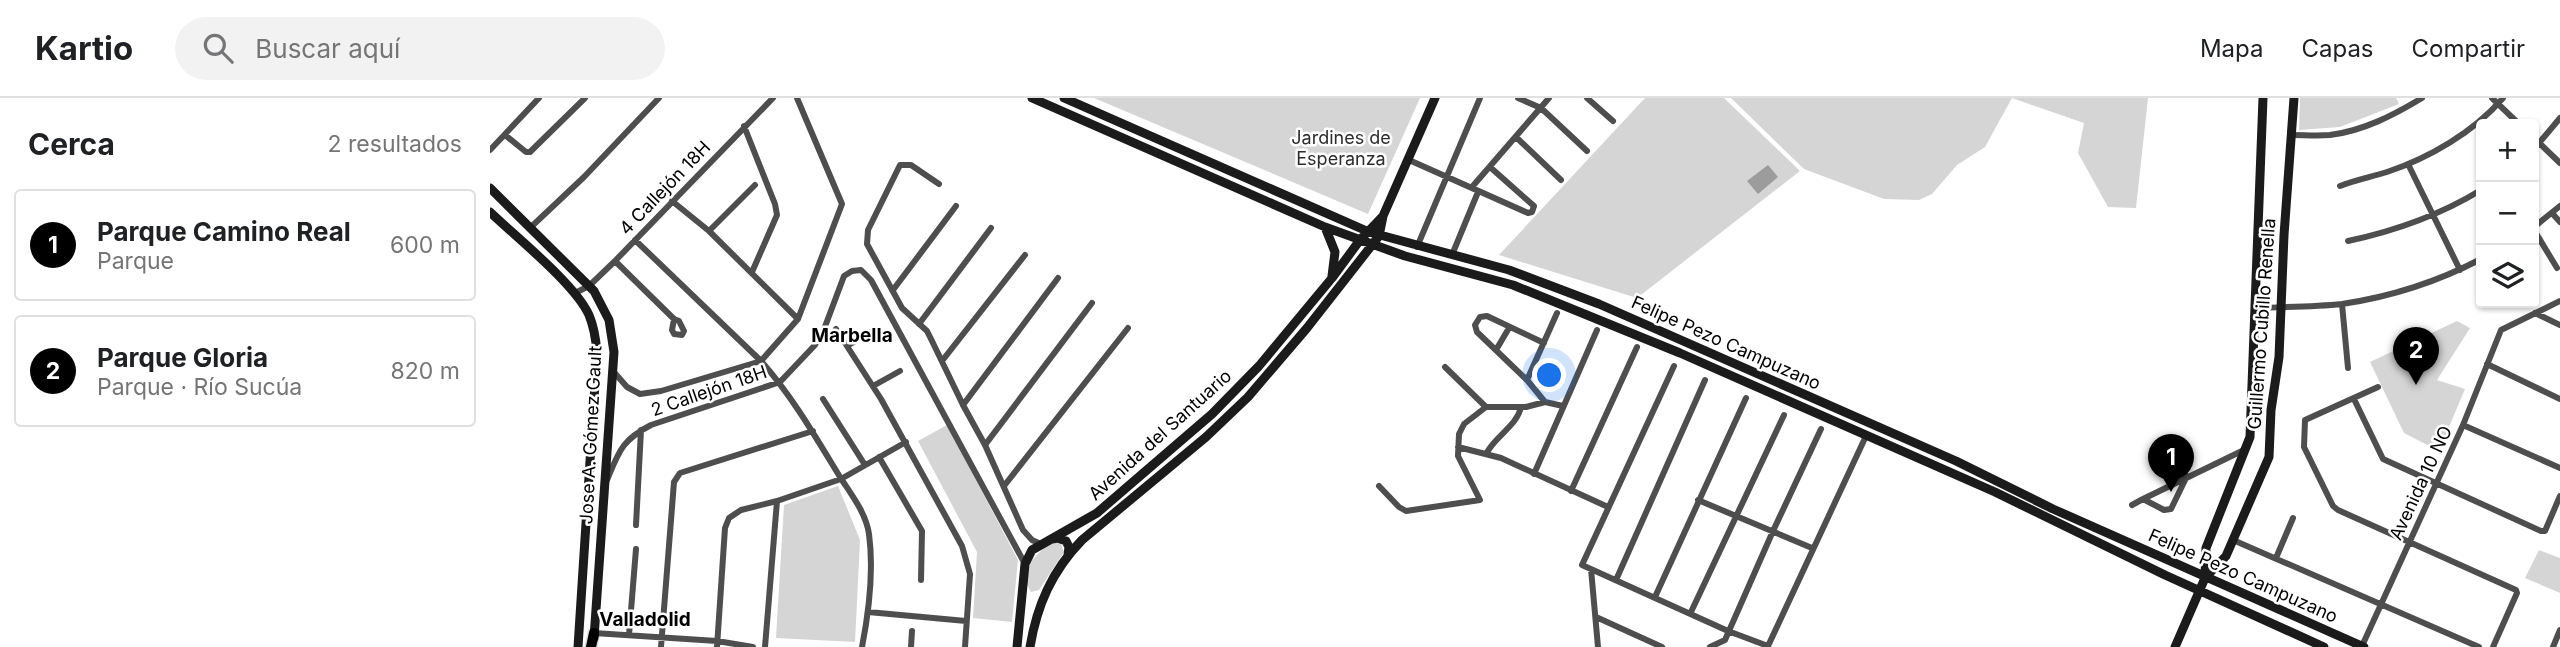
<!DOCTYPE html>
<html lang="es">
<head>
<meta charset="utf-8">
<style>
  :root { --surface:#fff; --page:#f2f2f2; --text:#202124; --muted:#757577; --line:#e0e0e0; --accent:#000 }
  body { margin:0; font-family:Inter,sans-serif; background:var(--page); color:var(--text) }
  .controls { position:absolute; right:21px; top:21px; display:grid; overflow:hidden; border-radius:7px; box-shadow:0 2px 5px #0004 }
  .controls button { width:63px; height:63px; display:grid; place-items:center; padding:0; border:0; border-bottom:2px solid var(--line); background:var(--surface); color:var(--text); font:35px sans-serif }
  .you { position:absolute; left:1060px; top:278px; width:24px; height:24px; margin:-18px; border:5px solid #fff; border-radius:50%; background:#1a73e8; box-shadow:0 0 0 10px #1a73e833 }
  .badge { display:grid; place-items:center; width:46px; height:46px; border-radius:50%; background:var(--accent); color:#fff; font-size:23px; font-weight:700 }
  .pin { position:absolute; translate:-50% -58px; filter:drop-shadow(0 2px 4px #0008) }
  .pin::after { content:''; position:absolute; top:37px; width:24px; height:21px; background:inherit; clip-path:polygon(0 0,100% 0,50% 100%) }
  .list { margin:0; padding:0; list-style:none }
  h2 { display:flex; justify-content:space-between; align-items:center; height:91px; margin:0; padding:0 28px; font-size:30px }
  h2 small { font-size:23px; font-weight:400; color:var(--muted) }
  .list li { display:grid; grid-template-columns:46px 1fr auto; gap:21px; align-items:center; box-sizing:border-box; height:112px; margin:0 14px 14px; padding:0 14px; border:2px solid var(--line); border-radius:7px }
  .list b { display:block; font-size:26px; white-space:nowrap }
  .list p { margin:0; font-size:23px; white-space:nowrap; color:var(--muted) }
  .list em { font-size:23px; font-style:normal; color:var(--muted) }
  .icon { flex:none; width:38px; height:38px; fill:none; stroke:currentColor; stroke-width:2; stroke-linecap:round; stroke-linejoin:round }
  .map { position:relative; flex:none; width:2070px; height:549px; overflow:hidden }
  header { display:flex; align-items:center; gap:42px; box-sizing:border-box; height:98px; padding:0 35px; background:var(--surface); border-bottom:2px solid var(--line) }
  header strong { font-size:33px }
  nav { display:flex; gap:38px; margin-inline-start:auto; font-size:24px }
  .search { width:490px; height:63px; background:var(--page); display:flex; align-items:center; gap:18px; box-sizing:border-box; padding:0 24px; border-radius:38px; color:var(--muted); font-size:26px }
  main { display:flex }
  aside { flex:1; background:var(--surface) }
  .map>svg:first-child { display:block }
  .green { fill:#d5d5d5 }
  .water { fill:#9c9c9c }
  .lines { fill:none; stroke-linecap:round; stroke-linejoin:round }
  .primary-casing { stroke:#dbdbdb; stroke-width:13 }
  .street { stroke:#4e4e4e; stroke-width:6 }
  .secondary { stroke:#1b1b1b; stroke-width:9 }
  .primary { stroke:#000; stroke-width:10 }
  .labels { text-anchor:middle; stroke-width:5; stroke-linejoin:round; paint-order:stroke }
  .park-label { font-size:18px; fill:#2c2c2c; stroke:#fff }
  .street-label { font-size:18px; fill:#000; stroke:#fff }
  .neighbourhood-label { font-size:19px; font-weight:bold; fill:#000; stroke:#fff }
</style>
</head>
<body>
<header>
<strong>Kartio</strong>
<div class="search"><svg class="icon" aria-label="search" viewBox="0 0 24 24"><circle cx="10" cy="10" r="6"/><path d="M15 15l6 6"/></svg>Buscar aquí</div>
<nav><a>Mapa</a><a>Capas</a><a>Compartir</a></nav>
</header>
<main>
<aside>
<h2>Cerca<small>2 resultados</small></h2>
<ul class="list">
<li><span class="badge">1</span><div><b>Parque Camino Real</b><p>Parque</p></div><em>600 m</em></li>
<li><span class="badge">2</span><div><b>Parque Gloria</b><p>Parque · Río Sucúa</p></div><em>820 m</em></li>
</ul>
</aside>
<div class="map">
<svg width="2070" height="549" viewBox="0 0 2070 549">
  <rect width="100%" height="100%" fill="#fff"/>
  <path class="green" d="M 604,0 L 930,0 L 878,116 Z
    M 1155,0 L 1234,0 L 1310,73 L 1147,200 L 1009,157 Z
    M 1241,0 L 1522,0 L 1495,49 L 1467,67 L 1442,96 L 1429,102 L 1394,101 L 1314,71 Z
    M 1522,0 L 1658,0 L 1646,110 L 1618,109 L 1588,55 L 1594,25 Z
    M 1810,0 L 1906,0 L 1909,6 L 1850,29 L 1809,32 Z
    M 1967,223 L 1980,230 L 1947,282 L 1975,291 L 1949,353 L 1914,335 L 1880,264 Z
    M 457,327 L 528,462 L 522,524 L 483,520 L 487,454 L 428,343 Z
    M 348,388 L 370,442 L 365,544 L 286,540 L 294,407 Z
    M 565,444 L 570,444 L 574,454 L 549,492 L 541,494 C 527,474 547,452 565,444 Z
    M 2049,452 L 2070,460 L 2070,495 L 2035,480 Z"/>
  <path class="water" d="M 1278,67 L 1288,79 L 1268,96 L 1257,83 Z"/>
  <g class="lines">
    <defs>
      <path id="primary" d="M 101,549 L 104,535"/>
    </defs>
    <use href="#primary" class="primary-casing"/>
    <path class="street" d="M 1028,0 L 1051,10 L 1097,53
      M 1097,0 L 1123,23
      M 2002,0 L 2029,26
      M 254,28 L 285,106 L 287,117 L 262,174
      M 15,37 L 36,54 L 40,54 L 95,0
      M 1802,37 C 1814,37 1828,38 1840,37 C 1873,33 1904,17 1932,0
      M 1026,39 L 1071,82
      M 2044,40 L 2070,65
      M 2044,51 L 2070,20
      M 0,52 L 49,0
      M 919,62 L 1038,115 L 1042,114 L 1044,108 L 1000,69
      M 1918,66 L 1970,172
      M 449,86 L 421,67 L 410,67 L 378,132 L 377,146 L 412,210 L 437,233 L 442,243 L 473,307 L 495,347 L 533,432 L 542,442 L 551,446
      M 1850,88 C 1865,82 1881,79 1897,74 C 1939,60 1984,34 2013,0
      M 982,89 L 1059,0
      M 182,103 L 219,133 L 308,221
      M 2062,115 L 2070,124
      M 41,129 L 94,79 L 169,0
      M 2044,129 L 2070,108
      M 2044,132 L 2067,170
      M 219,133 L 265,87
      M 145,142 L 271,263 C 302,298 325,338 350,379 C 361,396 376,415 379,436 C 384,473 379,513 372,549
      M 1858,143 C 1905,133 1950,117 1991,92
      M 927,149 L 990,0
      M 962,157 L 988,94
      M 125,163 L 184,221 L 189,223 L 194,233 L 192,237 L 184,236 L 182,232 L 184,221
      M 403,192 L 466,108
      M 85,195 L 99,188 L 125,163 L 283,0
      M 1852,206 L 1858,270
      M 1765,210 C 1794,209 1823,209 1852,206 C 1899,199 1949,183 1991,161
      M 2045,215 L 2070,227
      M 429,226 L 501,130
      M 346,231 L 391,301 L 472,448 L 480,476 L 475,549
      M 1054,245 L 997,218 L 990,219 L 985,227 L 987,234 L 1037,282 L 1055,304
      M 357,248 L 384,232
      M 1006,252 L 1019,230
      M 452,263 L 535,157
      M 1997,266 L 2070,301
      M 1184,268 L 1092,467 L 1238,533 L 1278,548 L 1376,338
      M 955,269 L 996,309
      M 123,273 L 137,289 L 150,296 L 171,293 L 271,263 L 308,221 L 352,106 L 307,0
      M 1037,282 L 1067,215
      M 383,288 L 410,273
      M 1888,289 L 1815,322 L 1814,349 L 1843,408 L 1848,412 L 2026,492 L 2027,495 L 2003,549
      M 333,301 L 375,367
      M 1864,301 L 1893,361 L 2051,433 L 2055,433 L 2070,398
      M 473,307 L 568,180
      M 1973,327 L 2070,370
      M 495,347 L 602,205
      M 968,349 L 1011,360 L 1118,409
      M 996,356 C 1005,338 1027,328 1031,309
      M 389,359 L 432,433 L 431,482
      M 1044,376 L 1107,232
      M 1697,378 L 1681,411 L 1674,412 L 1653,401 L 1756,351
      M 117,382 C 129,353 132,342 161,327 L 290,284 L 325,247 L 333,234 L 354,178 L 362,173 L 371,172 L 381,182 L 535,466
      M 514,388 L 638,230
      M 889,388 L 909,409 L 916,413 L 990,402 L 968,358 L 969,336 L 974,326 L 996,309 L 1036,309 L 1055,304 L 1073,308
      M 1081,393 L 1147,249
      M 1208,402 L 1322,450
      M 1642,407 L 1653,401
      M 146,427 L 151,332
      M 1743,442 L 1989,549
      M 1786,460 L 1803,420
      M 1101,471 L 1108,549
      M 1126,482 L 1215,282
      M 1165,499 L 1256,300
      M 378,514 L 476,523
      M 1201,514 L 1294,317
      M 1106,519 L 1172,549
      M 104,535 L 227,543 L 263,549
      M 139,537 L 146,451
      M 1872,548 L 1973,327 L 2011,232 L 2070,203
      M 171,549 L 184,384 L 190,375 L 323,333
      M 227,549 L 235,430 L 239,420 L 251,412 L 287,403 L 351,381 L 416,344
      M 275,549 L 287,403
      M 421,549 L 422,533
      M 1220,549 L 1235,542 L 1283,433 L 1331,331
      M 2063,549 L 2070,532"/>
    <path class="secondary" d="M 542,0 L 835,129 L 915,158 L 1023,187 L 1190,255 L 1505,394 L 1675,477 L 1834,549
      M 574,0 L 879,134 L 1019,172 L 1109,206 L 1466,363 L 1563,411 L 1874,549
      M 0,90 L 104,193 L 119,222 L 124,254 L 104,540
      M 0,114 C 26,139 85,186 99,217 C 104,229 106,242 107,255 L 88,549
      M 835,129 L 845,154 L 842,178
      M 562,441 L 568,440 L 576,443 L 579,449 L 578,457
      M 1715,480 L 1716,450 L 1760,339 L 1773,0
      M 527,549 L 535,466 L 542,452 L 607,415 L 722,316 L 769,268 L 842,180 L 870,142 L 892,119
      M 540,549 C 547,507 562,473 592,442 L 716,339 L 758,299 L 817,230 L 889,138 L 893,118 L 945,0
      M 1685,549 L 1715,480 L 1736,458 L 1779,359 L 1781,312 L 1789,259 L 1794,137 L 1804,0"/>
    <use href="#primary" class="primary"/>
  </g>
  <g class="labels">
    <g class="park-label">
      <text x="851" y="46">Jardines de<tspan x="851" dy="21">Esperanza</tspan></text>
    </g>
    <g class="street-label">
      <text transform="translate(175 90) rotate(-46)" y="6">4 Callejón 18H</text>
      <text transform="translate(1772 226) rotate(-86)" y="6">Guillermo Cubillo Renella</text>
      <text transform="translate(1236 245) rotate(24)" y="6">Felipe Pezo Campuzano</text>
      <text transform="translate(219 293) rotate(-19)" y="6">2 Callejón 18H</text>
      <text transform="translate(101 337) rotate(-87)" y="6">Jose A. Gómez Gault</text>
      <text transform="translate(670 337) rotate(-42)" y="6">Avenida del Santuario</text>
      <text transform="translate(1931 385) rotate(-65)" y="6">Avenida 10 NO</text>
      <text transform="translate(1753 478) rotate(24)" y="6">Felipe Pezo Campuzano</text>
    </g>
    <g class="neighbourhood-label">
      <text x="362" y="244">Marbella</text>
      <text x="155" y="528">Valladolid</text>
    </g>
  </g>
</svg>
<div class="controls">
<button>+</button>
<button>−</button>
<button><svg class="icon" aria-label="layers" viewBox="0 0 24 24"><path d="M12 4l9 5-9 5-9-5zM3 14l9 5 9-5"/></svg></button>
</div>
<div class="you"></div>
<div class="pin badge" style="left:1681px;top:394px">1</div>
<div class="pin badge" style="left:1926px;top:287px">2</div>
</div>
</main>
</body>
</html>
